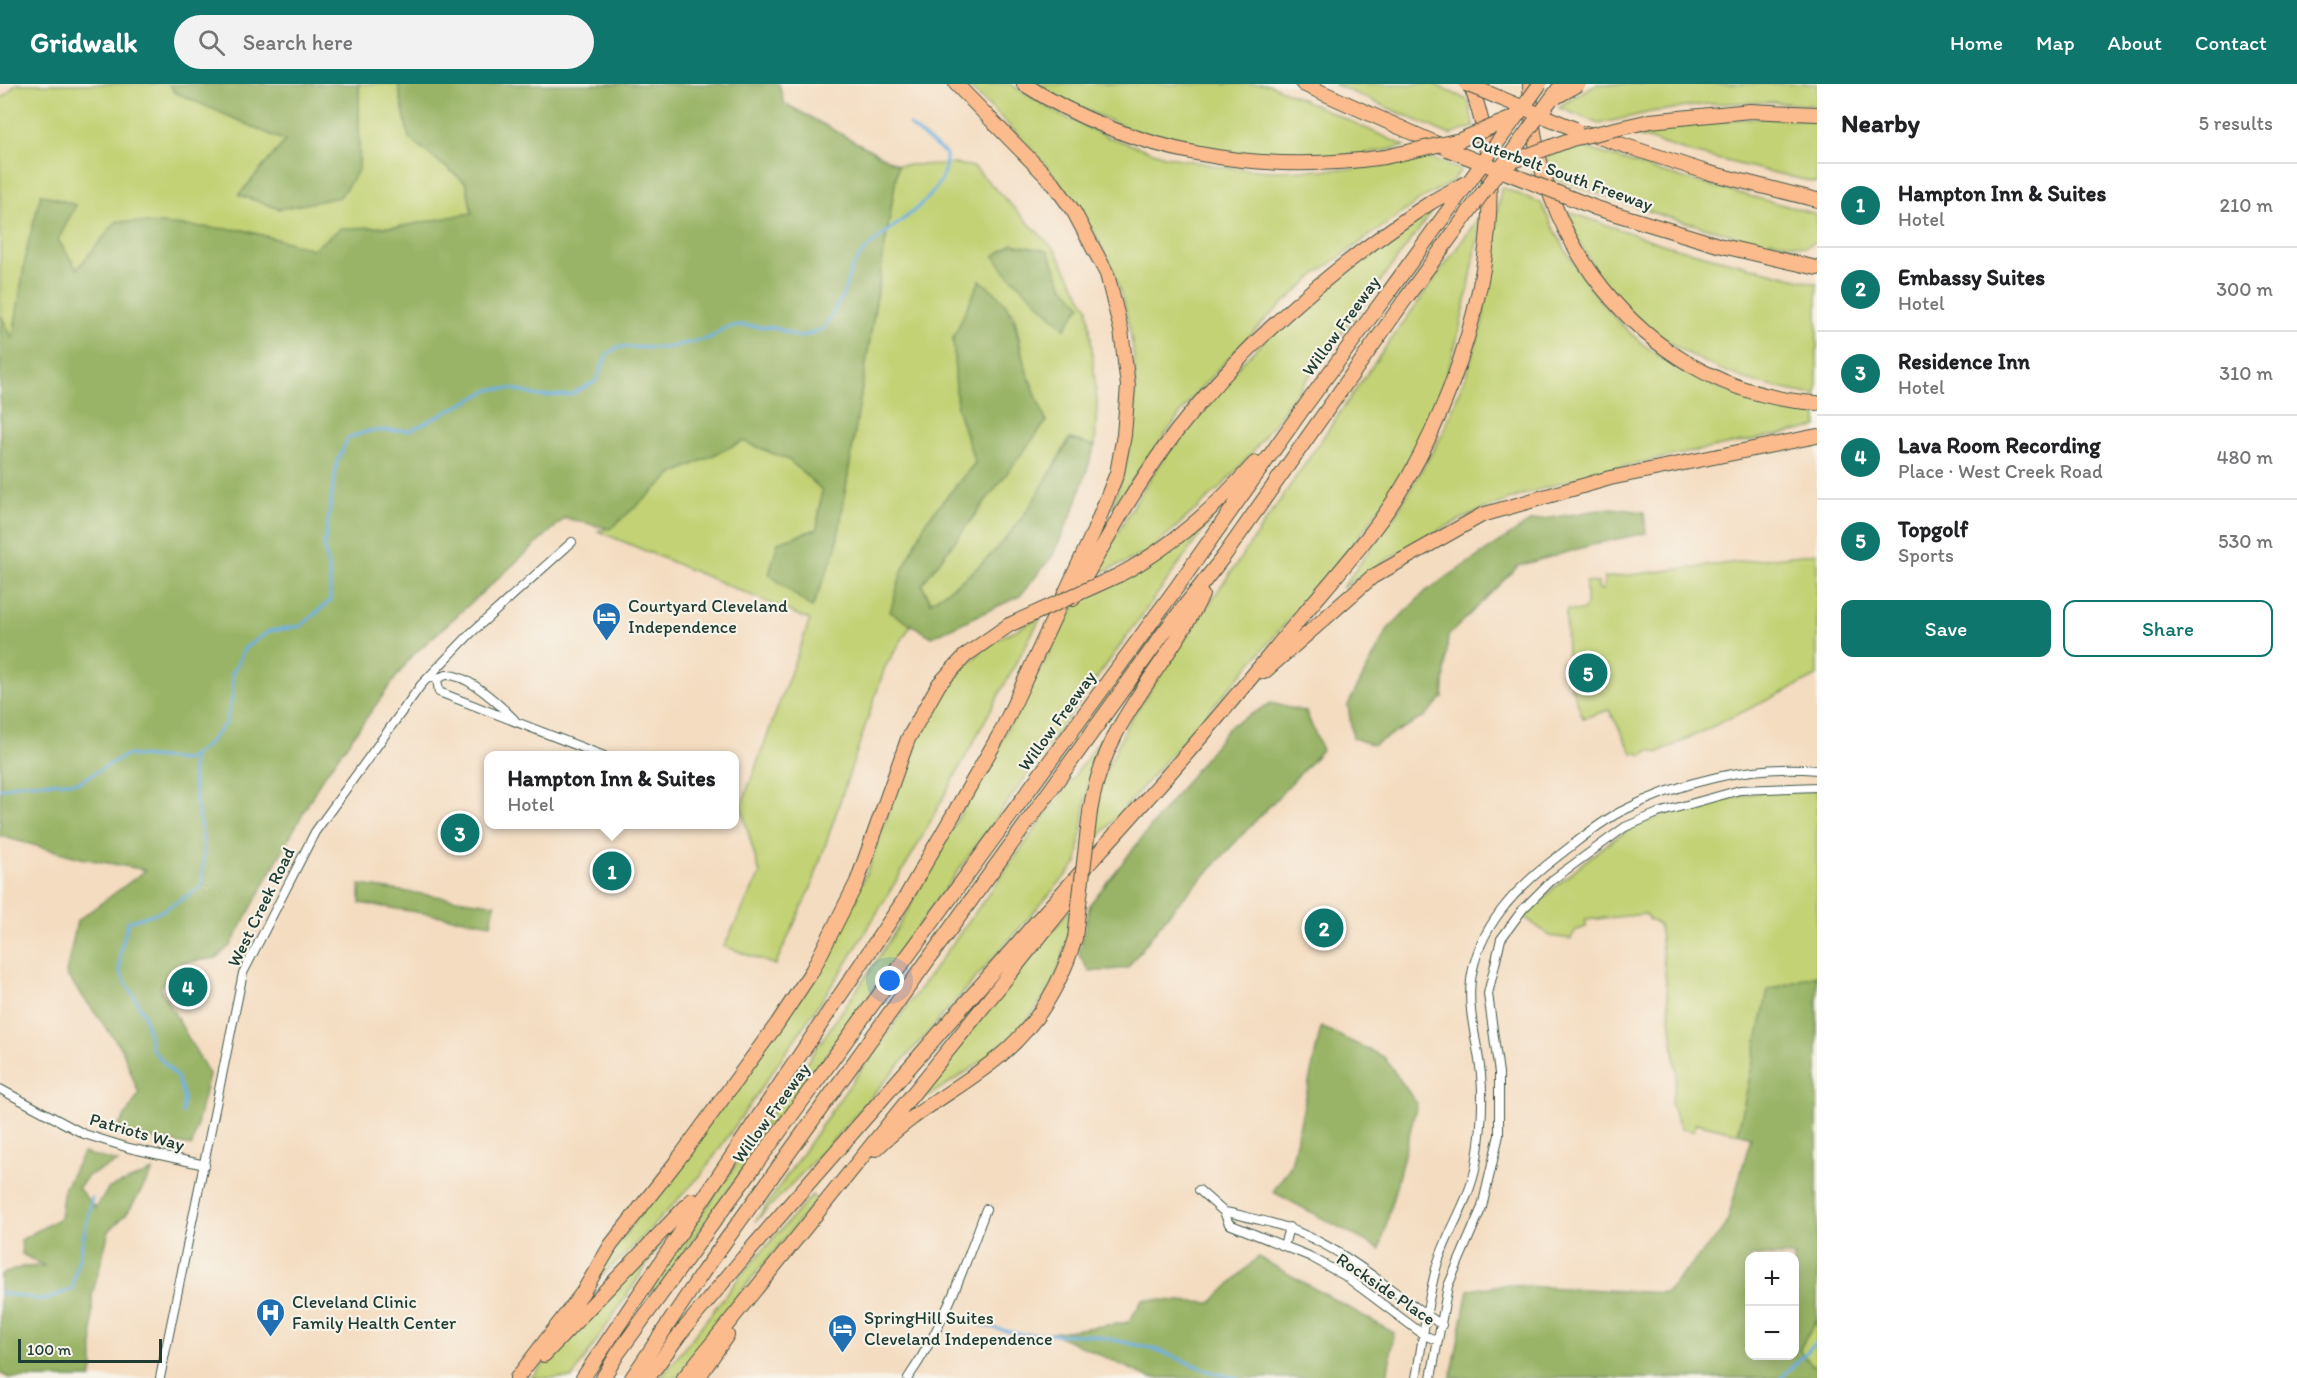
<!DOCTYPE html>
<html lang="en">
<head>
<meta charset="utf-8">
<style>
  :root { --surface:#fff; --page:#f2f2f2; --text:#202124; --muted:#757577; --line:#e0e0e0; --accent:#0f766e }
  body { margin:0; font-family:Itim,sans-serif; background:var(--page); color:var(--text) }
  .controls { position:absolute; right:18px; bottom:18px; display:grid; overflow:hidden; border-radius:12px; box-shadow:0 3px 15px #0003 }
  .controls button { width:54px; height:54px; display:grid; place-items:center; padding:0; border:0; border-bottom:2px solid var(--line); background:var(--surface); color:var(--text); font:30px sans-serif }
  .scale { position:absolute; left:18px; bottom:15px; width:144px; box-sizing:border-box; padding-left:6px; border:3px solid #1f3d34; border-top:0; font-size:16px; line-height:21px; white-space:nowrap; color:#1f3d34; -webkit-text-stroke:4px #f7f3e8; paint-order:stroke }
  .you { position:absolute; left:890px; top:897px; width:21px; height:21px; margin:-15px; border:4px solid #fff; border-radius:50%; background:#1a73e8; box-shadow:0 0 0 9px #1a73e833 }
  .badge { display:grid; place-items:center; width:39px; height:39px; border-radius:50%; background:var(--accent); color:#fff; font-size:20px; font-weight:700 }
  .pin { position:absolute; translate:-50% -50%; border:3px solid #fff; box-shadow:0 2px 6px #0006 }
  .popup { position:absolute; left:484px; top:667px; width:255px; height:78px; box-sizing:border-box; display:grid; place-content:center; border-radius:12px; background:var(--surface); filter:drop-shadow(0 2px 4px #0005); font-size:20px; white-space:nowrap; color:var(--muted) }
  .popup b { font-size:22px; color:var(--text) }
  .popup::after { content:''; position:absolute; left:50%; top:100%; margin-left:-12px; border:12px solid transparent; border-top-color:var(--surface) }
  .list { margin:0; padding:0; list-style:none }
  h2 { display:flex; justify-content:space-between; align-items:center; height:78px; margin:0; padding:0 24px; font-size:26px }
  h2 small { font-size:20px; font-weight:400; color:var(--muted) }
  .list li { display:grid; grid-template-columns:39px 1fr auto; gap:18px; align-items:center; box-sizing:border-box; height:84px; padding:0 24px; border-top:2px solid var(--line) }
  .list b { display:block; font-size:22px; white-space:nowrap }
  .list p { margin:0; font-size:20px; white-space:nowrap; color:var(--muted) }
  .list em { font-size:20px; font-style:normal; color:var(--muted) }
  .actions { display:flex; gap:12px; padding:18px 24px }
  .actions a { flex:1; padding:14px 0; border:2px solid var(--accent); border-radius:12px; text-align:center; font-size:21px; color:var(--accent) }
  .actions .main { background:var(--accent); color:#fff }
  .icon { flex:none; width:33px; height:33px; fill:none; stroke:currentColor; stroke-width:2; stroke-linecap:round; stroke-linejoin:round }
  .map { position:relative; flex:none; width:1817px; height:1294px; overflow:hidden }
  header { display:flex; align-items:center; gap:36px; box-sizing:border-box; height:84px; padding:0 30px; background:var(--accent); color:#fff }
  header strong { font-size:28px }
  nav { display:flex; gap:33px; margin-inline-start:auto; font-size:21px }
  .search { width:420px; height:54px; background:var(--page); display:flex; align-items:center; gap:15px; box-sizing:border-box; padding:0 21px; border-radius:33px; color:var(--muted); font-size:22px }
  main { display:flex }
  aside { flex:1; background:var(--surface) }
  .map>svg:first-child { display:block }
  .green { fill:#c2d275; stroke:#708854; stroke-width:1.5 }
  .forest { fill:#99b466; stroke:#5c784d; stroke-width:1.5; fill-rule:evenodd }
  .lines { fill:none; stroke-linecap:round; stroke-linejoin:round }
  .stream { stroke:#6db0e2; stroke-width:3 }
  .street-casing { stroke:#3f5549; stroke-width:10 }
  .highway-casing { stroke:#3f5549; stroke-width:16 }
  .street { stroke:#fff; stroke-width:8 }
  .highway { stroke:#fbbb8c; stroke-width:14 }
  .highway-bridge-casing { stroke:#3f5549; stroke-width:16; stroke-linecap:butt }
  .highway-bridge { stroke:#fbbb8c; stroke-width:14 }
  .labels { text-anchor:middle; stroke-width:4.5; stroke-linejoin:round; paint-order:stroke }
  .street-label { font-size:18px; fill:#1f3d34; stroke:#f7f3e8 }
  .poi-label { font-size:18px; fill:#1f3d34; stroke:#f7f3e8; text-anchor:start }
</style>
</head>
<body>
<header>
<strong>Gridwalk</strong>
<div class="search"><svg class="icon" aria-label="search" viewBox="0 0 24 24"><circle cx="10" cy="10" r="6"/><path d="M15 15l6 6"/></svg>Search here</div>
<nav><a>Home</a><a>Map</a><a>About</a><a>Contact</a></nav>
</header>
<main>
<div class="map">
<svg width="1817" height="1294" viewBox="0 0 1817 1294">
  <rect width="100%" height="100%" fill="#f7f3e8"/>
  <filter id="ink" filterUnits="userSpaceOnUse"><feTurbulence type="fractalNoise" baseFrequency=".0167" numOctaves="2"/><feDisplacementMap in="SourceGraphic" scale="12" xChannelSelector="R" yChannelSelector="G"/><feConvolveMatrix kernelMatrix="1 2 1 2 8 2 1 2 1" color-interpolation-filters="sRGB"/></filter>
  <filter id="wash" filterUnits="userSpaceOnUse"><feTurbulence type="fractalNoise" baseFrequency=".008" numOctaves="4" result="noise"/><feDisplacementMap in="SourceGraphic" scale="24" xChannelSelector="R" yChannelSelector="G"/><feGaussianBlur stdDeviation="1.35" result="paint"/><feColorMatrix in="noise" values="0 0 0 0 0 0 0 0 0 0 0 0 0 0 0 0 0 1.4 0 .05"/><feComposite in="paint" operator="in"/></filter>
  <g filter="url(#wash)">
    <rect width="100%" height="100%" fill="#f4dcc0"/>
    <path class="green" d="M 16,0 L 170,0 L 174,8 L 286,57 L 239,111 L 280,125 L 359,85 L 359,0 L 398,0 L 409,54 L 466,99 L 472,129 L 398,143 L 341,144 L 313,165 L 243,146 L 77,186 L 57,156 L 42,111 L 27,164 L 13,255 L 0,230 L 0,13 L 4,13 Z
      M 966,0 L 1010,0 L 1061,31 L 1108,53 L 1165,72 L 1222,83 L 1268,87 L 1352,85 L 1425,72 L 1461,86 L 1451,99 L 1426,112 L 1316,190 L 1267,234 L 1195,310 L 1112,424 C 1121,395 1131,365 1134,335 C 1147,186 1068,95 966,0 Z
      M 1034,0 L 1269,0 L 1405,62 C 1339,79 1267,76 1200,64 C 1187,61 1173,60 1160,56 C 1116,41 1075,22 1034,0 Z
      M 1334,0 L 1433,0 L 1468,16 L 1474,43 L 1450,51 Z
      M 1596,0 L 1817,0 L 1817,22 L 1773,18 L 1709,20 L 1651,28 L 1599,40 L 1558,23 Z
      M 1760,34 L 1817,37 L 1817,99 L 1692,69 L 1625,48 L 1684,39 Z
      M 1577,61 L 1660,88 L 1813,129 L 1817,132 L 1817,156 L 1806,163 L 1770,156 L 1769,161 L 1664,132 L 1552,94 L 1546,71 Z
      M 957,80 L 974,83 L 1055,166 L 1088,224 L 1097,318 L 1095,362 L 1069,355 L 1029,427 L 988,477 L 931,518 L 922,500 L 1046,338 L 1025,283 L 1014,230 L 980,197 L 953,254 L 957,323 L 975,379 L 927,436 L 891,528 L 911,541 L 885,583 L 811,804 L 775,881 L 724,862 L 760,790 L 741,723 L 810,536 L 598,447 L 610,444 L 673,390 L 743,357 L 789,376 L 822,406 L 817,445 L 778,458 L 812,524 L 836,465 L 898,81 Z
      M 1501,103 L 1541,119 C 1604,251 1672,304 1817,330 L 1817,343 C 1708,366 1594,382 1490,423 C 1437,443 1390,475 1342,504 L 1395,431 L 1442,351 L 1468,285 L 1482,241 Z
      M 1431,125 L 1430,131 L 1251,370 L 1221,403 L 1147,469 L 1093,492 C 1118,448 1143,402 1173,360 C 1241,264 1336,192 1431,125 Z
      M 1566,127 L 1665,161 L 1817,200 L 1817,311 C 1734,300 1647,262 1598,190 C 1586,173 1577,152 1566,134 Z
      M 1482,129 C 1467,221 1450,313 1400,393 C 1379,428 1353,461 1327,492 L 1093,760 L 1099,702 L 1129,637 L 1363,295 Z
      M 1210,431 L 1212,434 L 655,1208 L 651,1204 L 871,885 L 901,838 L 1078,516 L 1131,492 L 1178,459 Z
      M 1817,469 L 1817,592 L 1658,669 L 1650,666 L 1641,672 L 1637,668 L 1633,670 L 1609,626 L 1583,634 L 1562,578 L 1567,576 L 1566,529 L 1567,526 L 1582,527 L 1586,523 L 1586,498 L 1598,499 L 1598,505 L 1603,506 L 1604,494 Z
      M 1041,533 L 916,764 L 845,882 L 702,1090 L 630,1166 L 601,1192 L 595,1192 L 818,888 L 867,788 L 920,642 L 950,596 L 992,558 Z
      M 1119,630 L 1103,659 L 1088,701 L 1077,779 L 827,1063 L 755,1138 L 839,1016 Z
      M 1817,706 L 1817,891 L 1768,906 L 1738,1049 L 1696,1039 L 1694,1047 L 1681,1045 L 1671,1020 L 1677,991 L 1659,840 L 1649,836 L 1646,830 L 1586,836 L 1586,843 L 1575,847 L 1571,855 L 1550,852 L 1523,832 C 1555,804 1586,773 1622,750 C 1663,723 1768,702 1817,706 Z
      M 1073,822 C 1063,931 995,973 909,1023 Z
      M 812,1111 L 816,1116 L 736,1214 L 678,1294 L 661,1294 L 741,1191 Z
      M 656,1159 L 660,1161 L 572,1294 L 531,1294 Z
      M 1817,1236 L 1817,1279 L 1813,1283 L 1799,1265 Z"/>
    <path class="forest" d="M 170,0 L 359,0 L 359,85 L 340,113 L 280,125 L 239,111 L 285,57 L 174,8 Z
      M 398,0 L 779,0 L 784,19 L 898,81 L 836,465 L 812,524 L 769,490 L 778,458 L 817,445 L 822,406 L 789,376 L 743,357 L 673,390 L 610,445 L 565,434 L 411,573 L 321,696 L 231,861 L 216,874 L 181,879 L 160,904 L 209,990 L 192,1062 L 115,1048 L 139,1010 L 122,965 L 66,890 L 77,837 L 146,786 L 81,774 L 0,752 L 0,230 L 13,254 L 27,164 L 41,110 L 76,121 L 58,156 L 77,185 L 117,137 L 243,146 L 313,165 L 341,144 L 398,143 L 472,129 L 466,99 L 409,54 Z
      M 1012,160 L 1048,167 L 1062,200 L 1081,221 L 1065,244 L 1006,188 L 994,172 Z
      M 980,196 C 1022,226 1012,242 1026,285 C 1032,303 1040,320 1046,338 L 922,500 L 930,518 C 1002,475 1030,425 1070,355 L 1095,362 L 1074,425 L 1053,471 L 1020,512 L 932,553 L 890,528 L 902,487 L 927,436 L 975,379 L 957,323 L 953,254 Z
      M 1612,424 L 1644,428 L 1646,449 L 1603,458 L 1518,482 L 1448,552 L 1443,613 L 1424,633 L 1373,661 L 1353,654 L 1348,621 L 1388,545 L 1426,507 L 1531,437 Z
      M 1271,619 L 1306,628 L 1322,666 L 1172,826 L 1127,884 L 1090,888 L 1079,871 L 1090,820 L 1230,642 Z
      M 360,801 L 477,818 L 495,820 L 491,840 L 360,819 Z
      M 1817,891 L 1817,1236 L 1799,1265 L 1813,1282 L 1817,1279 L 1817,1294 L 1451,1294 L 1468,1206 L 1504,1201 L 1666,1209 L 1726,1142 L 1751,1053 L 1738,1049 L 1768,906 ZM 1750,1172 L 1794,1172 L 1794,1272 L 1750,1272 Z
      M 1321,943 L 1384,973 L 1417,1020 L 1380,1165 L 1273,1108 L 1291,1081 Z
      M 83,1069 L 118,1078 L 89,1091 L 78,1104 L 95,1124 L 109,1104 L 153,1087 L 128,1128 L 109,1147 L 92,1212 L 93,1285 L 91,1294 L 9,1294 L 0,1289 L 0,1191 L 22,1183 L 44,1182 L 22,1170 L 21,1156 L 60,1134 L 64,1105 Z
      M 1258,1173 L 1394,1249 L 1387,1294 L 1150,1294 L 1052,1249 L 1129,1238 L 1143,1215 L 1211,1219 Z"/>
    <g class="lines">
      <path class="stream" d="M 0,705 L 22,699 L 79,698 L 126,671 L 186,676 L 205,663 L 226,639 L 233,610 L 232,590 L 245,564 L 269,547 L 301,542 L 330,517 L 330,494 L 324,462 L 337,378 L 348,354 L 369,347 L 411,346 L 492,305 L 513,305 L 538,312 L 570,311 L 596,297 L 607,271 L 618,263 L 666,264 L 710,254 L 723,245 L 738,241 L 775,244 L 800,253 L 823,245 C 829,235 836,224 842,213 C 847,202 848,188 855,179 C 879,142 950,120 946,70 L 909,41
        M 182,1029 L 184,1014 L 177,993 L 152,965 L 144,930 L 120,888 L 120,869 L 128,838 L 162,827 L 202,803 L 204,763 L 193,697 L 192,671
        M 0,1209 L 45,1216 L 72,1205 L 92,1114
        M 978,1240 L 1019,1250 L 1091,1251 L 1155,1265 L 1211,1288 L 1237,1294
        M 1781,1294 L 1817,1258"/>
    </g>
  </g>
  <g filter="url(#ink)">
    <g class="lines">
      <defs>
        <path id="street" d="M 433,594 C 439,595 441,592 447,591 C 468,590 500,621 514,635
          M 437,595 L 439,608 L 604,672
          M 0,1005 L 84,1050 L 129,1064 L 205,1081
          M 1199,1106 L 1224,1128 L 1229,1140 L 1309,1172 L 1345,1192 L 1424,1251 L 1438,1257
          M 1224,1128 C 1237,1129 1247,1134 1260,1136 C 1337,1154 1378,1200 1442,1241
          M 1284,1162 L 1289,1143
          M 160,1294 L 243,889 L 315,748 L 421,601 L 471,549 L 572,458
          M 908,1294 C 944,1242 964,1184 986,1125
          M 1416,1294 C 1423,1257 1427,1213 1438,1178 C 1449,1145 1470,1115 1476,1081 C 1481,1051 1484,1021 1481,991 C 1478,959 1467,928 1471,896 C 1478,843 1516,804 1557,773 C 1577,758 1597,740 1620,728 C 1678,698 1751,680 1817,686
          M 1431,1294 L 1448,1202 L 1482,1123 L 1499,1051 L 1499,989 L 1488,910 L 1501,855 L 1523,825 L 1552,796 L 1625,743 L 1658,729 L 1740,706 L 1817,703"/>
        <path id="highway" d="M 1024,0 C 1132,70 1259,91 1385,73
          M 1303,0 L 1444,63
          M 1530,0 C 1531,159 1653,310 1817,319
          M 1650,37 L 1750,27 L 1817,30
          M 1586,49 L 1706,88 L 1817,116
          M 1596,124 L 1718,161 L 1817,184
          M 1119,491 C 1172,463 1215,424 1255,379
          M 1073,515 C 1105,458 1136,400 1176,348 C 1248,255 1335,181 1433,117
          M 1264,588 L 1372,493 L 1482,431 L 1610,394 L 1817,352
          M 1090,728 C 1104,636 1163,590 1202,511
          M 876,1065 C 913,1027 960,1005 1000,972 C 1038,940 1061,901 1075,854
          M 544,1271 L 692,1116
          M 517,1294 L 583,1208 L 611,1161 L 677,1077 L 777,940 L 812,887 L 857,798 L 908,655 L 939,600 L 966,571 L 1009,541
          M 583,1294 L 904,816 L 1001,648 L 1094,447 L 1117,389 L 1124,351 L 1128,302 L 1121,246 L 1107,190 L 1074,128 L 1053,99 L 956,0
          M 603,1294 L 618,1269 L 1177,503 L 1302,326 L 1389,208
          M 632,1294 L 703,1188 L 1165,547 L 1224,472 L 1406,214
          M 648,1294 L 679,1251 L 744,1173 C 838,1066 930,959 1024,852 C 1076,793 1130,735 1182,675 C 1223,628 1263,579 1303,531 C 1340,487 1379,444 1408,394 C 1469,286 1518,122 1470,0
          M 684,1294 L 1078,805
          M 698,1294 L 727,1251"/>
      </defs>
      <use href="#street" class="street-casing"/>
      <use href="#highway" class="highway-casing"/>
      <use href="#street" class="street"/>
      <use href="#highway" class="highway"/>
      <defs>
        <path id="highway-bridge" d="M 1466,0 L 1575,45
          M 1556,13 L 1579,0
          M 1447,65 L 1596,124
          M 1385,73 L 1460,56 L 1515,33
          M 1505,80 L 1572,55 L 1650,37
          M 1433,117 L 1466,99
          M 1389,208 L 1540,0
          M 1406,214 L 1562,0
          M 1009,541 L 1119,491
          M 1075,854 L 1090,728"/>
      </defs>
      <use href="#highway-bridge" class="highway-bridge-casing"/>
      <use href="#highway-bridge" class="highway-bridge"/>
    </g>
  </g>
  <defs>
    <symbol id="hotel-pin" viewBox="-11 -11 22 30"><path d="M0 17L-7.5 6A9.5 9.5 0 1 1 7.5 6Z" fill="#1f6fb2" stroke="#f7f3e8"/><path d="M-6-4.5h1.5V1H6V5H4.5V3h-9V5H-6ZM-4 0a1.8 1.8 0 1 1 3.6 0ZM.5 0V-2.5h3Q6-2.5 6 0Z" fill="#fff"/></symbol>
    <symbol id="hospital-pin" viewBox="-11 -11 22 30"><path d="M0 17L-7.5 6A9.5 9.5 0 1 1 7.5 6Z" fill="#1f6fb2" stroke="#f7f3e8"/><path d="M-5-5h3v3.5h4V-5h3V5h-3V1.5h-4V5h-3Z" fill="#fff"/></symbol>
  </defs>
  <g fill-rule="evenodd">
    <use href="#hotel-pin" x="590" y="516" width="33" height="45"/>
    <use href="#hospital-pin" x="254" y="1212" width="33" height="45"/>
    <use href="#hotel-pin" x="826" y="1228" width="33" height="45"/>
  </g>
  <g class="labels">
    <g class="street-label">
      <text transform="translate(1562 89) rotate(20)" y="6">Outerbelt South Freeway</text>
      <text transform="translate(1341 242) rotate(-54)" y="6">Willow Freeway</text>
      <text transform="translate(1057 637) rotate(-54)" y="6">Willow Freeway</text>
      <text transform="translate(261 823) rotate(-64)" y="6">West Creek Road</text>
      <text transform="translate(771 1029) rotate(-54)" y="6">Willow Freeway</text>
      <text transform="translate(137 1048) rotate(16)" y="6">Patriots Way</text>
      <text transform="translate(1386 1205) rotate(34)" y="6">Rockside Place</text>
    </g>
    <g class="poi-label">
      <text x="628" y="528">Courtyard Cleveland<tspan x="628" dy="21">Independence</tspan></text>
      <text x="292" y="1224">Cleveland Clinic<tspan x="292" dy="21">Family Health Center</tspan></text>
      <text x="864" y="1240">SpringHill Suites<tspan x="864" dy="21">Cleveland Independence</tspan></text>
    </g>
  </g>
</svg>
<div class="controls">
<button>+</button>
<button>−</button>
</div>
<div class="scale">100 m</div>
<div class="you"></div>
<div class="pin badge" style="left:612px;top:787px">1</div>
<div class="popup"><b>Hampton Inn &amp; Suites</b>Hotel</div>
<div class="pin badge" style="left:1324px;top:844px">2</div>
<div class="pin badge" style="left:460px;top:749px">3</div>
<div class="pin badge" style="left:188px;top:903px">4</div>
<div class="pin badge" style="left:1588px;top:589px">5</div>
</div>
<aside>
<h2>Nearby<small>5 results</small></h2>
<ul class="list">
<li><span class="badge">1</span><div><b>Hampton Inn &amp; Suites</b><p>Hotel</p></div><em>210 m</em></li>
<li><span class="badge">2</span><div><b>Embassy Suites</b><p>Hotel</p></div><em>300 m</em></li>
<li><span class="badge">3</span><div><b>Residence Inn</b><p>Hotel</p></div><em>310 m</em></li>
<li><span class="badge">4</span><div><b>Lava Room Recording</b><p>Place · West Creek Road</p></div><em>480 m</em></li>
<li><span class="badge">5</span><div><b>Topgolf</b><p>Sports</p></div><em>530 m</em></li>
</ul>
<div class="actions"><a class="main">Save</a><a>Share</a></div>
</aside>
</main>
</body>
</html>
